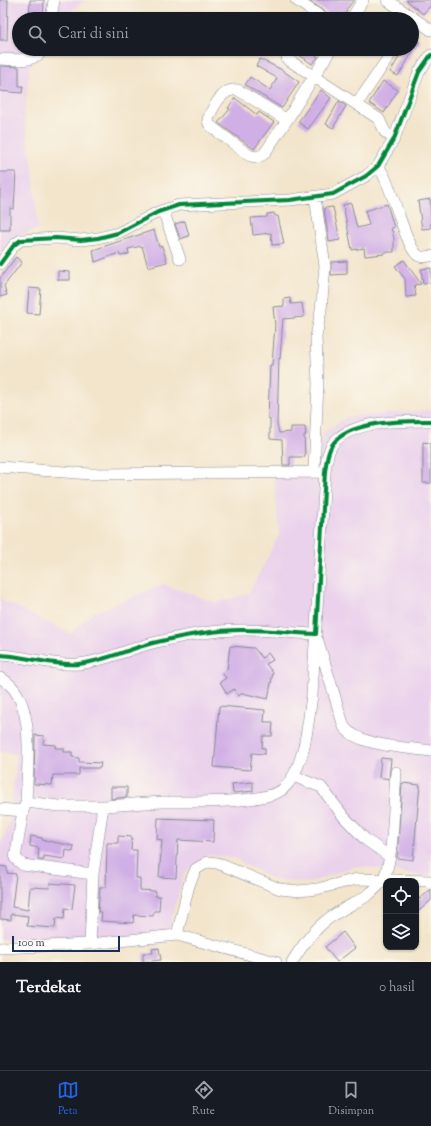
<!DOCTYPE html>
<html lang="id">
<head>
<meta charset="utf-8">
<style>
  :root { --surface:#171b24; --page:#20242c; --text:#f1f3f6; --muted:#9ea1a6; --line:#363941; --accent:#2563eb }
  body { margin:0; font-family:"Sorts Mill Goudy",serif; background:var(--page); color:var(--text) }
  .controls { position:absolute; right:12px; bottom:12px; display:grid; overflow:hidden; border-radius:8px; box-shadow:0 1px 3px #0004 }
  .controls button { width:36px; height:36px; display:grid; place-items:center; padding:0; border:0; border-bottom:1px solid var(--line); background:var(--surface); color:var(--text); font:20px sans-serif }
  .scale { position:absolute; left:12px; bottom:10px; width:108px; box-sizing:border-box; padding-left:4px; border:2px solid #1b2f5e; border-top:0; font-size:11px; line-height:14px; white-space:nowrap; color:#1b2f5e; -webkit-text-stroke:3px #fbf7ec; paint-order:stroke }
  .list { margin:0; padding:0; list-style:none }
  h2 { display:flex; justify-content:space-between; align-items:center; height:52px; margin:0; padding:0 16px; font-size:17px }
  h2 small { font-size:13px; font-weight:400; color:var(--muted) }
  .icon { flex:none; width:22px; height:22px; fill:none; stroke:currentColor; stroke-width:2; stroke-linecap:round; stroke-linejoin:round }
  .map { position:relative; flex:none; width:431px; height:962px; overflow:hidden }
  .search { position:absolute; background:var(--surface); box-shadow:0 1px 3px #0004; left:12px; right:12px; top:12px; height:44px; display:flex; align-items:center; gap:10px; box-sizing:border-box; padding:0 14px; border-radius:22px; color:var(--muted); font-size:15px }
  .sheet { height:108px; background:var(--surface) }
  nav { display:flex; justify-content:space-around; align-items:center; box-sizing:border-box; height:56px; border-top:1px solid var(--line); background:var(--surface); font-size:11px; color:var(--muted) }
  nav a { display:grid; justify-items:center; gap:2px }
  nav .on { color:var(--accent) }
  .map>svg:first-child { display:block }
  .built { fill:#ead1ec }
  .building { fill:#d0aee6 }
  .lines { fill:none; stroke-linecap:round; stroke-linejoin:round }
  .minor-casing { stroke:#878a95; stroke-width:12 }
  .minor { stroke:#fff; stroke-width:11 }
  .cycleway-casing { stroke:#fbf7ec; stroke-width:6 }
  .cycleway { stroke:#00873e; stroke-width:4 }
</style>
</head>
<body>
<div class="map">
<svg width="431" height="962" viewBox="0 0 431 962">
  <rect width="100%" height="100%" fill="#fbf7ec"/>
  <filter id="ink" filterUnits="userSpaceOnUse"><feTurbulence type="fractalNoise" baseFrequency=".025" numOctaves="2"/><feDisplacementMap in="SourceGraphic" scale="8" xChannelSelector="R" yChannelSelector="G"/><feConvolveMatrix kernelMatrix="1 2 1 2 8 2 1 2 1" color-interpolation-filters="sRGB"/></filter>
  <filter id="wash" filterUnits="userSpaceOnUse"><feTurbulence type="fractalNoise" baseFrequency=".012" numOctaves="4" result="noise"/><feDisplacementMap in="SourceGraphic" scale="16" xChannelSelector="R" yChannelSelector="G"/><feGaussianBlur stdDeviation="0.9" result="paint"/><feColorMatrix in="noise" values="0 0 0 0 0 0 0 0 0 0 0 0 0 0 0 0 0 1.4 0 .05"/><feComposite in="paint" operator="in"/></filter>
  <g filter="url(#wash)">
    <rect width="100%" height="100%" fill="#f3e5cc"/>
    <path class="built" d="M 0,0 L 85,0 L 69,13 L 66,19 L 19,19 L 19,49 L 47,49 L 30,66 L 24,116 L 33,169 L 38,229 L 13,237 L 7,242 L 0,257 Z
      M 431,410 L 431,877 L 356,866 L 309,883 L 272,879 L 232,857 L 206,855 L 184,874 L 167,935 L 157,945 L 0,939 L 0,845 L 9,824 L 17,754 L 0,752 L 0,599 L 71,634 L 91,614 L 163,584 L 216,603 L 249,593 L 279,535 L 274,474 L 318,477 L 322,433 L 347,417 Z"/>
    <g id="blocks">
      <path class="building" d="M 0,0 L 8,0 L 7,40 L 0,40 Z
        M 30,0 L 44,0 L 43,19 L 29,19 Z
        M 308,0 L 354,0 L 346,10 L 347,11 L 342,19 L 336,19 Z
        M 406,0 L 431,0 L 431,5 L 423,14 Z
        M 412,35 L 420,40 L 398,76 L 390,72 L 404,49 L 412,49 Z
        M 291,49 L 309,49 L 318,57 L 312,64 Z
        M 260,59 L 282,70 L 299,82 L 282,108 L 245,85 L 250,77 L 270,90 L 276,80 L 277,78 L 256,66 Z
        M 0,66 L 19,67 L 19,86 L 23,86 L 22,93 L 0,91 Z
        M 383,81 L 398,90 L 384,113 L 369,103 Z
        M 321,90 L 331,98 L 308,129 L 298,122 Z
        M 235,98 L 257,115 L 259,112 L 274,122 L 254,149 L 218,123 L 230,109 L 228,108 Z
        M 339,101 L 346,106 L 333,128 L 326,124 Z
        M 0,172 L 16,172 L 14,209 L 10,208 L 10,230 L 0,230 Z
        M 430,199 L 431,228 L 422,229 L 418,201 Z
        M 351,203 L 357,228 L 369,225 L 365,211 L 387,204 L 394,227 L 391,228 L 394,238 L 394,252 L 384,252 L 384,254 L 365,256 L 364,248 L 352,250 L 343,205 Z
        M 333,207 L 340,240 L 329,242 L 324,208 Z
        M 274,213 L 275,216 L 278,216 L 284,244 L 272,245 L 271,233 L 253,235 L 251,218 L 267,217 L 267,214 Z
        M 185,221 L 189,236 L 180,239 L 175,224 Z
        M 154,230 L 159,247 L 162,246 L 167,262 L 148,267 L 142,246 L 128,249 L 129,254 L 120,256 L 119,253 L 95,262 L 93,250 Z
        M 16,257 L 22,262 L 4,286 L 7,295 L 0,297 L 0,278 Z
        M 404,260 L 421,284 L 414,285 L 416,296 L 406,297 L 405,279 L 395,266 Z
        M 347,261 L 347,274 L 331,275 L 331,262 Z
        M 431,268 L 431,283 L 423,284 L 421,269 Z
        M 58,271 L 70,272 L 70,280 L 58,280 Z
        M 29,288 L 41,289 L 39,314 L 27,313 Z
        M 290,298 L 291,304 L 302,303 L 304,317 L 283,319 L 280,359 L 279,358 L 277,424 L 279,433 L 291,432 L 291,427 L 305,427 L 306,435 L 304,435 L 305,457 L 290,457 L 290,465 L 283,465 L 282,440 L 270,439 L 270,419 L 268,418 L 270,365 L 272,365 L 275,325 L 273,307 L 284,306 L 284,299 Z
        M 423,442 L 431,443 L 431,483 L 423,483 Z
        M 230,646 L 254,648 L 262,658 L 268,653 L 273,660 L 266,664 L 273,673 L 268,699 L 242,693 L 239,696 L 234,689 L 227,694 L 220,682 L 226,678 L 222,673 L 227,670 Z
        M 219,706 L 265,710 L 264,722 L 273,722 L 272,736 L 263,736 L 262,748 L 265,748 L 265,754 L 252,753 L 250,770 L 214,767 Z
        M 35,735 L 44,736 L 43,744 L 56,745 L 55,748 L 64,748 L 64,752 L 72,752 L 72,757 L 79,758 L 79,762 L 101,763 L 100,768 L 79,768 L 79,775 L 53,775 L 52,785 L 34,784 Z
        M 381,758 L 391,759 L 389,779 L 379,777 Z
        M 253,782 L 253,791 L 233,793 L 232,784 Z
        M 402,783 L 420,785 L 413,860 L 397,858 Z
        M 111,787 L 127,787 L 127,797 L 111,799 Z
        M 158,818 L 214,820 L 213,842 L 178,840 L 176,878 L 159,877 L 162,840 L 157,839 Z
        M 31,836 L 42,838 L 42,840 L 74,846 L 73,852 L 66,850 L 65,859 L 44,856 L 44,860 L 38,860 L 39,848 L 30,846 Z
        M 118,836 L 132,837 L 131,850 L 137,850 L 136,878 L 140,878 L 140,890 L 155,891 L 155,896 L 160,896 L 159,911 L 154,911 L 153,916 L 134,915 L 133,923 L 101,921 L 102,912 L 98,912 L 100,887 L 106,887 L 107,843 L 118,843 Z
        M 0,866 L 7,867 L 7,873 L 16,874 L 12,907 L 28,910 L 30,887 L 49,888 L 50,883 L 75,885 L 72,909 L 65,908 L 64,919 L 56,918 L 55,928 L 27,926 L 28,916 L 11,914 L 11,920 L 0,919 Z
        M 431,889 L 431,900 L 419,911 L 416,908 L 416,894 L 420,899 Z
        M 343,932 L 355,948 L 337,962 L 325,947 Z
        M 159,948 L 161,960 L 143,962 L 143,953 L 153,953 L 152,949 Z"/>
    </g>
  </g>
  <g filter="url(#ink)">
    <use href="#blocks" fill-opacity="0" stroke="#878a95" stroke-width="1"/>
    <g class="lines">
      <defs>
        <path id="minor" d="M 296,0 L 324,19
          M 387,0 L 431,30
          M 51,19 L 54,0
          M 351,19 L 363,0
          M 0,59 C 15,59 34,64 44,49
          M 287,59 L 379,119 L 385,132 L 394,139
          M 357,104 L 394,49
          M 287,120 L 238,90 C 223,87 213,107 208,119 L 209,124 L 213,128 L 250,156 L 258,157 L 264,154 L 287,120 L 331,49
          M 378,166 C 393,184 405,249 419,256 C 422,258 428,256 431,256
          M 163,210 L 180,259
          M 0,264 L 14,245 L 21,240 L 56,238 L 81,240 L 98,238 L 118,233 L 158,212 L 179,205 L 290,200 L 333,194 L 366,176 L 378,166 L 394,139 L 419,72 L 431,55
          M 0,467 L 90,474 L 325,472
          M 314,471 L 318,384 L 316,337 L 321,310 L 325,266 L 315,197
          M 318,641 L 344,727 C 360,747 407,747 431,751
          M 0,655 C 26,656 51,666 78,664 C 106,661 130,648 157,642 C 186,635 217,629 247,630 C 270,630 293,633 316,634
          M 0,678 C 38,695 27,769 26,802 L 23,811 L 15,858 L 23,865 L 93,874
          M 293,776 L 321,787 L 344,817 L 365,839 L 390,857
          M 26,802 L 59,806 L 103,806 L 93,874 L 90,944
          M 103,806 C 123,805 143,803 163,802 C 188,802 266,804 283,789 C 305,769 308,723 312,695 L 325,472 C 326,463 327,453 332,445 C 349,420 403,421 431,421
          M 0,809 L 23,811
          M 177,935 L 276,962
          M 0,948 L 90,944 L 177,935 L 189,885 L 196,869 L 208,862 L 217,863 L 280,889 L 299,891 L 317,889 L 357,879 L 431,881
          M 292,962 C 303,944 319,923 337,913 C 354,902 372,897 383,879 C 394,861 394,796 396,772"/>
      </defs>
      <use href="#minor" class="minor-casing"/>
      <use href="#minor" class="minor"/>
      <defs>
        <path id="cycleway" d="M 0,264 L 14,245 L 21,240 L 56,238 L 81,240 L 98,238 L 118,233 L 158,212 L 179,205 L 290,200 L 333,194 L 366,176 L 378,166 L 394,139 L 419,72 L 431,55
          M 0,655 C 26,656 51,666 78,664 C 106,661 130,648 157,642 C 186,635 217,629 247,630 C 270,630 293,633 316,634 L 325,472 C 326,463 327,453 332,445 C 349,420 403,421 431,421"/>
      </defs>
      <use href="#cycleway" class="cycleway-casing"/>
      <use href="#cycleway" class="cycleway"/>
    </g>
  </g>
</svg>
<div class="controls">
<button><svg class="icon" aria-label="locate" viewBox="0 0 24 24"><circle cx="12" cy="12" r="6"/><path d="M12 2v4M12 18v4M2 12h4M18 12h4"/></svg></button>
<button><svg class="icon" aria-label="layers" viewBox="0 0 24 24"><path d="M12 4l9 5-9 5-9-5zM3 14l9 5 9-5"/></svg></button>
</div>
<div class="scale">100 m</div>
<div class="search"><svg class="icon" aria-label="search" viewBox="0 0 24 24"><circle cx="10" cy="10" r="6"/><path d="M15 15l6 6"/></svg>Cari di sini</div>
</div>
<section class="sheet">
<h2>Terdekat<small>0 hasil</small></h2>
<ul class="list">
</ul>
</section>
<nav>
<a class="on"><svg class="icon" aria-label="map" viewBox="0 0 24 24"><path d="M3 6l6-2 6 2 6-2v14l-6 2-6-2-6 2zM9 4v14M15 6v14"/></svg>Peta</a>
<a><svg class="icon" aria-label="directions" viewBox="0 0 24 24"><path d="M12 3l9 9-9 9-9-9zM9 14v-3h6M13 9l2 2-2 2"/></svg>Rute</a>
<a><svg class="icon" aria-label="saved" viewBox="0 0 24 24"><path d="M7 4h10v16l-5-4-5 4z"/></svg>Disimpan</a>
</nav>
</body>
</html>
